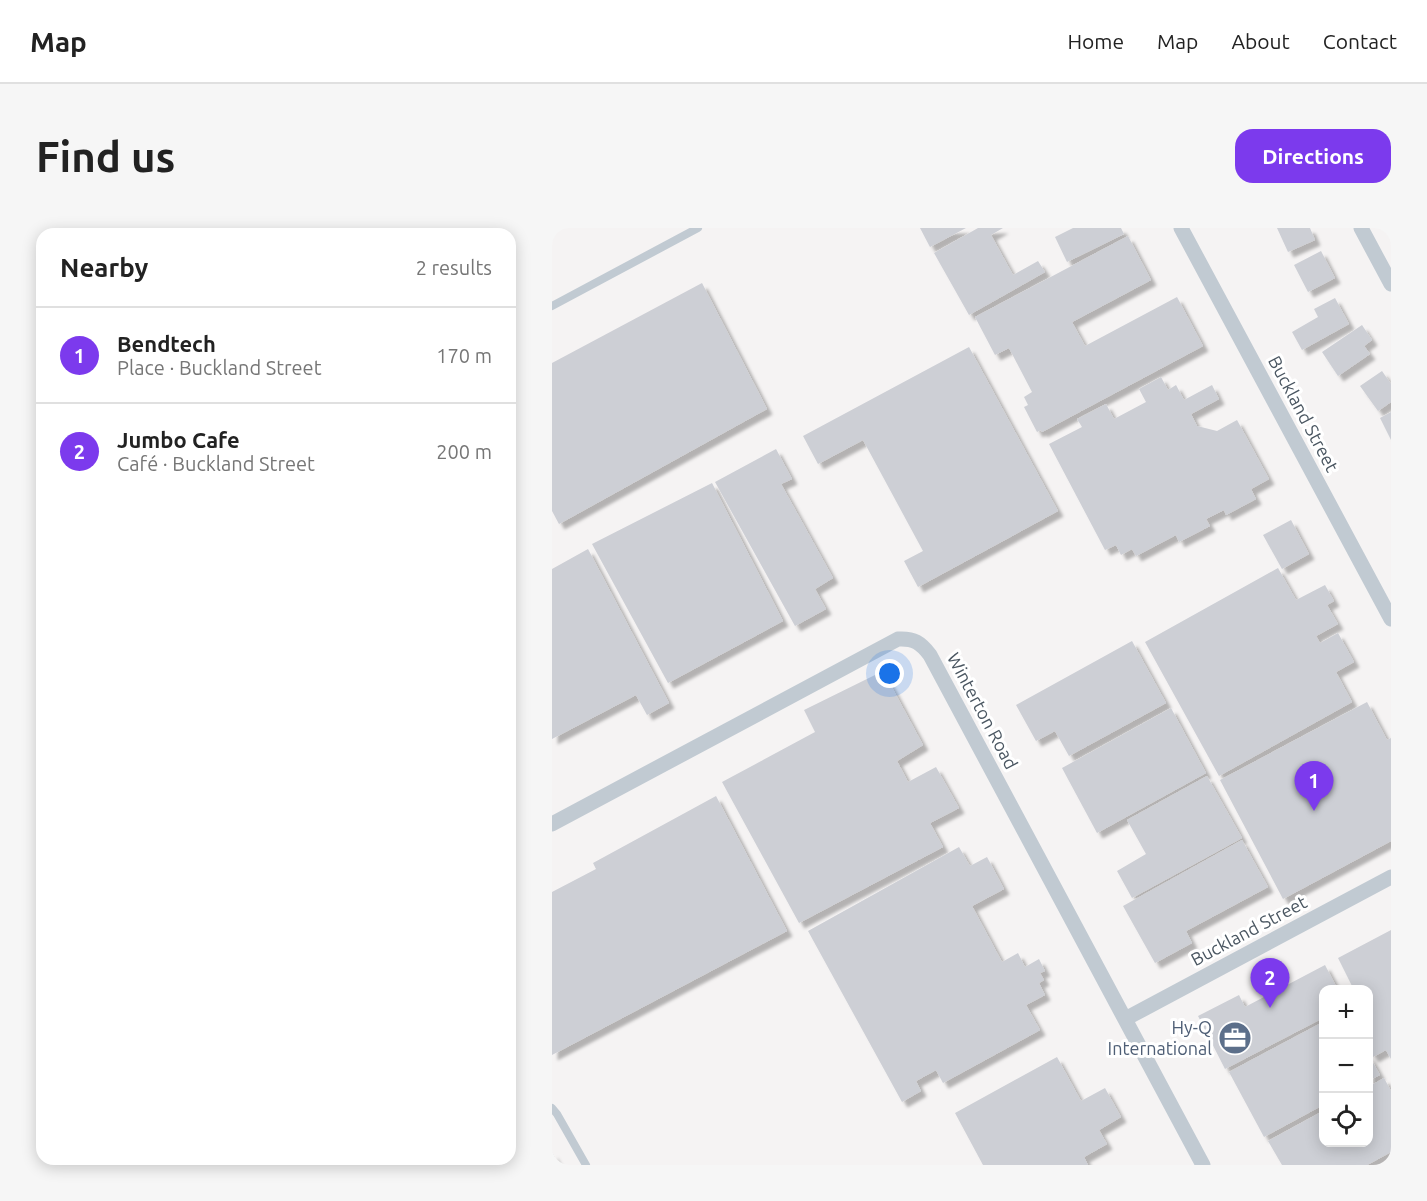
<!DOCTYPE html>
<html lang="en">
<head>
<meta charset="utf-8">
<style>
  :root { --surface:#fff; --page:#f6f6f6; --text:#222; --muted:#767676; --line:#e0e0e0; --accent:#7c3aed }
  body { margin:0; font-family:Ubuntu,sans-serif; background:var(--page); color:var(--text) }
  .controls { position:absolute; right:18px; bottom:18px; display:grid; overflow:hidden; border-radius:12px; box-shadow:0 3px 15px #0003 }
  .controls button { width:54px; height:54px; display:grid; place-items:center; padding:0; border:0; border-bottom:2px solid var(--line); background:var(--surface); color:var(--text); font:30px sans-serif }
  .you { position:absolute; left:338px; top:446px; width:21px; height:21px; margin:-15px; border:4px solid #fff; border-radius:50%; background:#1a73e8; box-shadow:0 0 0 9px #1a73e833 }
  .badge { display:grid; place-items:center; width:39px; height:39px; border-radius:50%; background:var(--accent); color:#fff; font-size:20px; font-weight:700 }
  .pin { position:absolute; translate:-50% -50px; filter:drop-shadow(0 2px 3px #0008) }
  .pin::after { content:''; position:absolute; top:32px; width:21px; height:18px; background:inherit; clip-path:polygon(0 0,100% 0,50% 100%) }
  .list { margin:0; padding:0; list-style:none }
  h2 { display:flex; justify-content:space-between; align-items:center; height:78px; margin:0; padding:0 24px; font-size:26px }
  h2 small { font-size:20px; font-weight:400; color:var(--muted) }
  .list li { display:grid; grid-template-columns:39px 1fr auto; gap:18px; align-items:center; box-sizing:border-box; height:96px; padding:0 24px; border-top:2px solid var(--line) }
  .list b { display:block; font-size:22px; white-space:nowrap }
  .list p { margin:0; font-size:20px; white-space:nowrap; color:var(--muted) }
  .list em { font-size:20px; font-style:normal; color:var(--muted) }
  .icon { flex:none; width:33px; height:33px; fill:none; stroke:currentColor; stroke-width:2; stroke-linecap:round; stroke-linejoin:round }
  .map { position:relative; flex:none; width:839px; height:937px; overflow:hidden; border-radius:18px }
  header { display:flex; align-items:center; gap:36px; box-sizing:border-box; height:84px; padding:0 30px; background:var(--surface); border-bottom:2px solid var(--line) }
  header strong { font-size:28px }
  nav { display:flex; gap:33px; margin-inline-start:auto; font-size:21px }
  .intro { display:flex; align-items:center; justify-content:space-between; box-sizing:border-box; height:144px; padding:0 36px }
  h1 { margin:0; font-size:42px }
  .button { padding:15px 27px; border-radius:18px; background:var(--accent); color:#fff; font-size:21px; font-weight:700 }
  main { display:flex; gap:36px; padding:0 36px }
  aside { flex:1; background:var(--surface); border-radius:18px; box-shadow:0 3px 15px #0003 }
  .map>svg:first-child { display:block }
  .building { fill:#cdcfd5; filter:url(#shadow) }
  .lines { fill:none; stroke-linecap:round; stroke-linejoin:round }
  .lane { stroke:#c1cad2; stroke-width:8 }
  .street { stroke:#c1cad2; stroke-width:15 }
  .labels { text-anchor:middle; stroke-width:6; stroke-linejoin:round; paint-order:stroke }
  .street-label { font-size:18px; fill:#4a5661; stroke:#fff }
  .service-label { font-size:18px; fill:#4e5e75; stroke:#fff; text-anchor:end }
</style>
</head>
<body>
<header>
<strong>Map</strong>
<nav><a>Home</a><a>Map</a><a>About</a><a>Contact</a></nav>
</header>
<div class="intro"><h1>Find us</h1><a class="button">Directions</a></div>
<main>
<aside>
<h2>Nearby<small>2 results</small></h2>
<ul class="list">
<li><span class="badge">1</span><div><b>Bendtech</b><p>Place · Buckland Street</p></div><em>170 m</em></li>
<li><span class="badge">2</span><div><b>Jumbo Cafe</b><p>Café · Buckland Street</p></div><em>200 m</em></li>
</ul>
</aside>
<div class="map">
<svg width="839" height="937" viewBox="0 0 839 937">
  <defs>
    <filter id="shadow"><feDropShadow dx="5.5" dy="5.5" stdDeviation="1.5" flood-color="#0004"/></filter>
  </defs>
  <rect width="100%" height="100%" fill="#f5f3f3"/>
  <path class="building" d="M 368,0 L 414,0 L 378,19 Z
    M 426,0 L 451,0 L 439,7 L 461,47 L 486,33 L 493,44 L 417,87 L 382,25 Z
    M 521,0 L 569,0 L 572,6 L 515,34 L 503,9 Z
    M 725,0 L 758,0 L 763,12 L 736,24 Z
    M 576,8 L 599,52 L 520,94 L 533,118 L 625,69 L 651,118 L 490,204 L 489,202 L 485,204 L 472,179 L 476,177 L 472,169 L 480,164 L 457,120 L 443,127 L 423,89 Z
    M 769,23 L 783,50 L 756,64 L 742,37 Z
    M 150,55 L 215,181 L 7,296 L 0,283 L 0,135 Z
    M 783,70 L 797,96 L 750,122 L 740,104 L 766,89 L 762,81 Z
    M 810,97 L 820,112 L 812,118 L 818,126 L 786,148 L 770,124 Z
    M 417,119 L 506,283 L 366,359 L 352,333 L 371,323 L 311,212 L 266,236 L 251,208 Z
    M 830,143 L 839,156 L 839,174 L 826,183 L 808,158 Z
    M 609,149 L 616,162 L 624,157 L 632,172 L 660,157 L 667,171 L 639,186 L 645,198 L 665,203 L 685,192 L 717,251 L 699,261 L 704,271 L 674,287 L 672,282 L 654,291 L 658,298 L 627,314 L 624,307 L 584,328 L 580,321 L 569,327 L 564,317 L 553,322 L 497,216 L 530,199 L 525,191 L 554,176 L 562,191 L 594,174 L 587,161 Z
    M 839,184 L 839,212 L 828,190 Z
    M 224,221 L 240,251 L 229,256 L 281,350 L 263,361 L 274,381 L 243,398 L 163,254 Z
    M 160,255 L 231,393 L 116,455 L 40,316 Z
    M 739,292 L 757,326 L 730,341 L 711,307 Z
    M 36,321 L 117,475 L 95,487 L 84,467 L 0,511 L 0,341 Z
    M 726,340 L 744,372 L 773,357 L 782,373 L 775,377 L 786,396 L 764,408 L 768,415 L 786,405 L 802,434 L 784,444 L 800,474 L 667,548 L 593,414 Z
    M 580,413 L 614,475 L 517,528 L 503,503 L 484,513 L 464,477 Z
    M 323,447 L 336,452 L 371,517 L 345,533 L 356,554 L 384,539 L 407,580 L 378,595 L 391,619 L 247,695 L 170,554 L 263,504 L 252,482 Z
    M 815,474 L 835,512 L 839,510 L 839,613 L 731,671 L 668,552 Z
    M 619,480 L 654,545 L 545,605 L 510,540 Z
    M 655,548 L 690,610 L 580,670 L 565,643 L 594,626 L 575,592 Z
    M 164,568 L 235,703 L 0,827 L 0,664 L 44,641 L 41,635 Z
    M 690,612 L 716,659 L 634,703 L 640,715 L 603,735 L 571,678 Z
    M 407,619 L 418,638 L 435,629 L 452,661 L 420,678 L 450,734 L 466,725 L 473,739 L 487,731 L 493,743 L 488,745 L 492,752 L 487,755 L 493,767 L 474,777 L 488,802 L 391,855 L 384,842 L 364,853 L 369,863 L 350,874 L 256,703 Z
    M 839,702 L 839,831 L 834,822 L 821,829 L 816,820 L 816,762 L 802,762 L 786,730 Z
    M 773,737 L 786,762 L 771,762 L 771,790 L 673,841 L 646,788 L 687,767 L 693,779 Z
    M 771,794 L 771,877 L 712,909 L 677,844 Z
    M 816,826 L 828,847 L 816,853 Z
    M 505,829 L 529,873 L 553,860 L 569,889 L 547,902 L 555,916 L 532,929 L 536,937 L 431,937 L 403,885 Z
    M 832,850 L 839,863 L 839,924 L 815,937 L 730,937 L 716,913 L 771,883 L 771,915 L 816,915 L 816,859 Z
    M 0,924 L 7,937 L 0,937 Z"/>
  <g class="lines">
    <path class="lane" d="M 0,78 L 146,0
      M 0,880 L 5,886 L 34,937"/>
    <path class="street" d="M 629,0 L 839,391
      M 809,0 L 839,56
      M 0,596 L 346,411 C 362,410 369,415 378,427 L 651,937
      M 573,791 L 839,649"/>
  </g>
  <defs>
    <symbol id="office-disc" viewBox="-11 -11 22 22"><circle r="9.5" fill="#5c6f8a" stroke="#fff"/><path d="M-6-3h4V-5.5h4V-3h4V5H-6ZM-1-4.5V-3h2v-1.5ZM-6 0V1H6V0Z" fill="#fff"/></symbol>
  </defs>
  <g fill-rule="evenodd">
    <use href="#office-disc" x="664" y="791" width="38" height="38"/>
  </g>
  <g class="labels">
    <g class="street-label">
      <text transform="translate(751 186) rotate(62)" y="6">Buckland Street</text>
      <text transform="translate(430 483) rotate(62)" y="6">Winterton Road</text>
      <text transform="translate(697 703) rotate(-28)" y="6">Buckland Street</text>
    </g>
    <g class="service-label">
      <text x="660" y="806">Hy-Q<tspan x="660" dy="21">International</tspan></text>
    </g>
  </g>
</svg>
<div class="controls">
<button>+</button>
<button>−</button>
<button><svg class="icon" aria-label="locate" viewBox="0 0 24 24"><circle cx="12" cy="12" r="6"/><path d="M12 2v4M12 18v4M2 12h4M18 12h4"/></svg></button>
</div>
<div class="you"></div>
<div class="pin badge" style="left:762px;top:583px">1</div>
<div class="pin badge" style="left:718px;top:780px">2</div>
</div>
</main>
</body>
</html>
